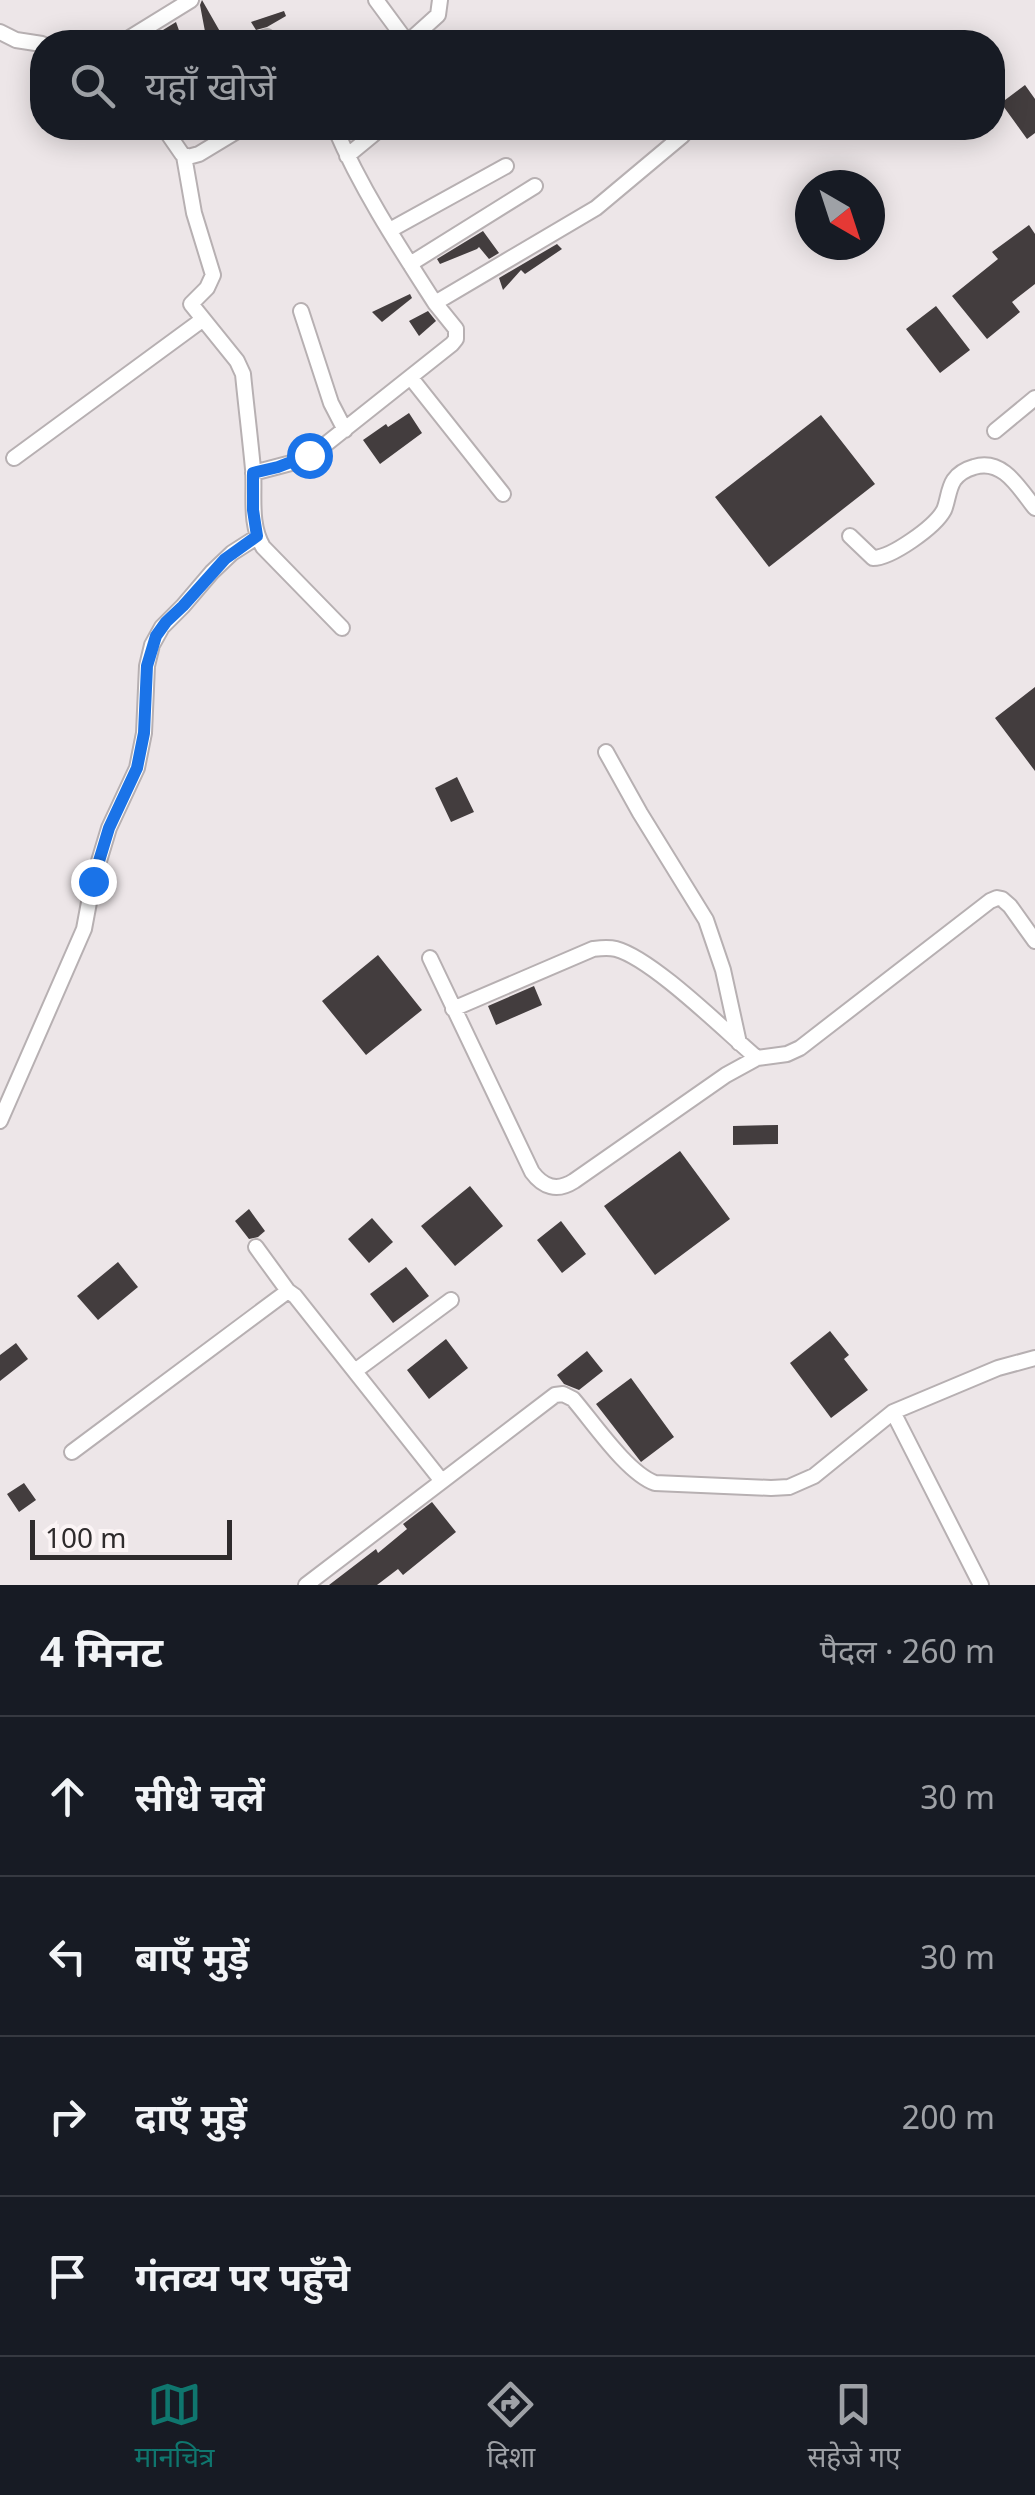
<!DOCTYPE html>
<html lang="hi">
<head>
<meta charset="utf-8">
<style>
  :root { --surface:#171b24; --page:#20242c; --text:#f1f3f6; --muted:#9ea1a6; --line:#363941; --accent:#0f766e }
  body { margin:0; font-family:"Noto Sans","Noto Sans Devanagari",sans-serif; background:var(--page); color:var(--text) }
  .compass { position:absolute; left:795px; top:170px; width:90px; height:90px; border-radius:50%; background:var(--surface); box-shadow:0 5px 25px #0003; rotate:141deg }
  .scale { position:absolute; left:30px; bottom:25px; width:202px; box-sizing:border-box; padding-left:10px; border:5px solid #2e2b2c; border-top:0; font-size:28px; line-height:35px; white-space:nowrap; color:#2e2b2c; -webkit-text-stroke:8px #fbf4f5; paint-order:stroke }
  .stop { position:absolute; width:30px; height:30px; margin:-22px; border:8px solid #1a73e8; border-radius:50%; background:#fff }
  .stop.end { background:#1a73e8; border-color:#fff; box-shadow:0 2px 10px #0008 }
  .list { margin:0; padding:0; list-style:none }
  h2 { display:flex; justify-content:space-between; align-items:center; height:130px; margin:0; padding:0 40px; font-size:42px }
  h2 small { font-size:32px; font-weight:400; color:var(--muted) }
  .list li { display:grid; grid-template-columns:65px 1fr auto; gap:30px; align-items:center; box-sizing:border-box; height:160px; padding:0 40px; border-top:2px solid var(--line) }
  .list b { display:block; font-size:38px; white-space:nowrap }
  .list em { font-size:32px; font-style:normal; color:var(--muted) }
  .icon { flex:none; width:55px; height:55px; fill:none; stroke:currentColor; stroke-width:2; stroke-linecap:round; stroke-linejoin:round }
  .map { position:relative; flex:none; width:1035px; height:1585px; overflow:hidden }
  .search { position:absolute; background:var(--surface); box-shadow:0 5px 25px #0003; left:30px; right:30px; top:30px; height:110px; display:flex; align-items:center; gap:25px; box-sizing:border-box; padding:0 35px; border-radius:40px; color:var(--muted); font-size:38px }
  .sheet { height:770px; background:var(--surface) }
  nav { display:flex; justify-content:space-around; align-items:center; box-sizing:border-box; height:140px; border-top:2px solid var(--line); background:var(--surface); font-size:28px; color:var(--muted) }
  nav a { display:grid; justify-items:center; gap:5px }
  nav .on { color:var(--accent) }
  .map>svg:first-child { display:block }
  .building { fill:#433d3e }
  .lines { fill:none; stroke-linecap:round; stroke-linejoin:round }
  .street-casing { stroke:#b7b0b2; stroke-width:18 }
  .street { stroke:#fff; stroke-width:14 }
  .route { stroke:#1a73e8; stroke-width:12 }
</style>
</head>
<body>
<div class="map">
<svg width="1035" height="1585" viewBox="0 0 1035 1585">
  <rect width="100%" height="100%" fill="#ede6e8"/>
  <path class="building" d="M 202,0 L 226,42 L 207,42 L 200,5 Z
    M 284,11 L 286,16 L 267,27 L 256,30 L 251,22 Z
    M 176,22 L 181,36 L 167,42 L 163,30 Z
    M 1025,85 L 1035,99 L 1035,133 L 1027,139 L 1001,103 Z
    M 1029,225 L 1035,234 L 1035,284 L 1012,302 L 1020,312 L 987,339 L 952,296 L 998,259 L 992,252 Z
    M 483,231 L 499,253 L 489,259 L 479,247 L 477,249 L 440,264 L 437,259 Z
    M 557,244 L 562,249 L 525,274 L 521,270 L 503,290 L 499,278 Z
    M 410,294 L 412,298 L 382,322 L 372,312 Z
    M 936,306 L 970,350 L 940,373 L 906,329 Z
    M 428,311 L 436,321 L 419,336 L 409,321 Z
    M 409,413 L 422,433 L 380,464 L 363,440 L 386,424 L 388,427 Z
    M 821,415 L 875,484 L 769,567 L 715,497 Z
    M 1035,687 L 1035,771 L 995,718 Z
    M 457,777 L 474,812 L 451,822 L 435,788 Z
    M 378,955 L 422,1010 L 366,1055 L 322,1001 Z
    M 534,986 L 542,1005 L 496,1025 L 488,1006 Z
    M 778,1125 L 778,1144 L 733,1145 L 733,1126 Z
    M 680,1151 L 730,1219 L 655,1275 L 604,1206 Z
    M 470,1186 L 503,1226 L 455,1266 L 421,1226 Z
    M 249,1209 L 265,1231 L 258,1237 L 249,1239 L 235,1221 Z
    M 372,1218 L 393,1242 L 369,1263 L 348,1239 Z
    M 561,1221 L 586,1254 L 562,1273 L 537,1240 Z
    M 118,1262 L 138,1287 L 98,1320 L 77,1296 Z
    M 406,1267 L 429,1296 L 393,1323 L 370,1294 Z
    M 830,1331 L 849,1355 L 844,1359 L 868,1390 L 831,1418 L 790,1363 Z
    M 446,1339 L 468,1368 L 429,1399 L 407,1370 Z
    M 16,1343 L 28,1359 L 0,1381 L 0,1355 Z
    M 587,1351 L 603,1371 L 579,1390 L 564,1384 L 557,1375 Z
    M 631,1378 L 674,1437 L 641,1462 L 596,1404 Z
    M 24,1483 L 36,1500 L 19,1512 L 7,1494 Z
    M 432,1502 L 456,1532 L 403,1575 L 398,1569 L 377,1585 L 329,1585 L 376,1549 L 378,1553 L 407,1529 L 403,1524 Z"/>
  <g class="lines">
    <defs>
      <path id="street" d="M 376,0 L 407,42
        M 0,32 L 16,40 L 42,44
        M 123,42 L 191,0
        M 252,42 L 267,37
        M 408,42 L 438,15 L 440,0
        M 164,128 L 182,154 L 188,157 L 199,154 L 242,128
        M 335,128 C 361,189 399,247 435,303 L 596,208 L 682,136 L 689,128
        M 184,156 L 194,213 L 213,275 L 207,288 L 191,304 L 237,361 L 243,374 C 246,405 250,437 253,469 C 255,495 249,523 263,547 L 342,628
        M 347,156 L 381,128
        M 390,230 L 506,166
        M 410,264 L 535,186
        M 301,311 L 331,403 L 345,430
        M 411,378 L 503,494
        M 995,431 L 1035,398
        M 14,458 L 202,320
        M 253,473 L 295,462 L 321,448 L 452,344 L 456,339 L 456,329 L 435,303
        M 850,536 L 873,558 C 891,558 935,527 944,510 C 948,501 948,489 954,480 C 959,473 967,469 974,467 C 1003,458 1019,488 1035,508
        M 606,752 L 640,813 L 706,920 L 723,970 L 739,1043
        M 430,958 L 532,1172 C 543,1187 557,1192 574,1181 L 726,1075 L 757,1058 L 787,1054 L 800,1048 L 990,901 L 997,898 L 1002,899 L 1010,906 L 1035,941
        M 453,1009 L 593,949 C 601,948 608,947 616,949 C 653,959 725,1031 757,1058
        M 0,1121 L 84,929 L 93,881 L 109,828 L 137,768 L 144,733 L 147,666 L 152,645 L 162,627 L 183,606 L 212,572 L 232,553 L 257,537
        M 256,1247 L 288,1291
        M 355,1371 L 451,1300
        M 893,1412 L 981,1585
        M 72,1452 L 288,1291 L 295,1296 L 441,1480
        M 306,1585 L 555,1395 L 563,1394 L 573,1399 C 593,1422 627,1473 655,1483 L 771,1488 L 789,1487 L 814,1476 L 893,1412 L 998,1368 L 1035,1358"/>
    </defs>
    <use href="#street" class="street-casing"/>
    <use href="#street" class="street"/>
  </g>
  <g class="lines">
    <path class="route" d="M 93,881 L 109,828 L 137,768 L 144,733 L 147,666 L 156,636 L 166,622 L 183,606 L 225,559 L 257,536 L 253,510 L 253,473 L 278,467 L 309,455"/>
  </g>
</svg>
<svg class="compass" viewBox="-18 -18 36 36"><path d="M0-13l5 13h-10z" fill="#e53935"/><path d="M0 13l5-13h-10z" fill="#9ea1a6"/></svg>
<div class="scale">100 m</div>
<div class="stop" style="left:309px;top:455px"></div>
<div class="stop end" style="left:93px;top:881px"></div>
<div class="search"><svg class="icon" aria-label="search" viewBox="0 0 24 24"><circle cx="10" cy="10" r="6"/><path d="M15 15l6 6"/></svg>यहाँ खोजें</div>
</div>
<section class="sheet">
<h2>4 मिनट<small>पैदल · 260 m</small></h2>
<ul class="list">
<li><svg class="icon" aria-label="ahead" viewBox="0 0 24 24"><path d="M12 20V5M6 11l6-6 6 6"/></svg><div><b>सीधे चलें</b></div><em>30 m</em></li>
<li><svg class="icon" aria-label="left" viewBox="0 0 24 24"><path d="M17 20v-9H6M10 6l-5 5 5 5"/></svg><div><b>बाएँ मुड़ें</b></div><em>30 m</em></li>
<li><svg class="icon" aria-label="right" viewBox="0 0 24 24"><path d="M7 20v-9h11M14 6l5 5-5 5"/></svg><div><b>दाएँ मुड़ें</b></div><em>200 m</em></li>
<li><svg class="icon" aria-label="arrive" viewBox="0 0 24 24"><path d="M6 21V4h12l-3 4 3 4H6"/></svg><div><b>गंतव्य पर पहुँचे</b></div></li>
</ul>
</section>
<nav>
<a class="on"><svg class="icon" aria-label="map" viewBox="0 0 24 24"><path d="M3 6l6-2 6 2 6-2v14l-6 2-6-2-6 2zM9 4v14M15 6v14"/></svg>मानचित्र</a>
<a><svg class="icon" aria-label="directions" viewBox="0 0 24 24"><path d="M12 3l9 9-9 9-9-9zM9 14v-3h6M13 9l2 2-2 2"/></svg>दिशा</a>
<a><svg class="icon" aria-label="saved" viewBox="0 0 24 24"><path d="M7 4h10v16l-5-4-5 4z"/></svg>सहेजे गए</a>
</nav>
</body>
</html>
